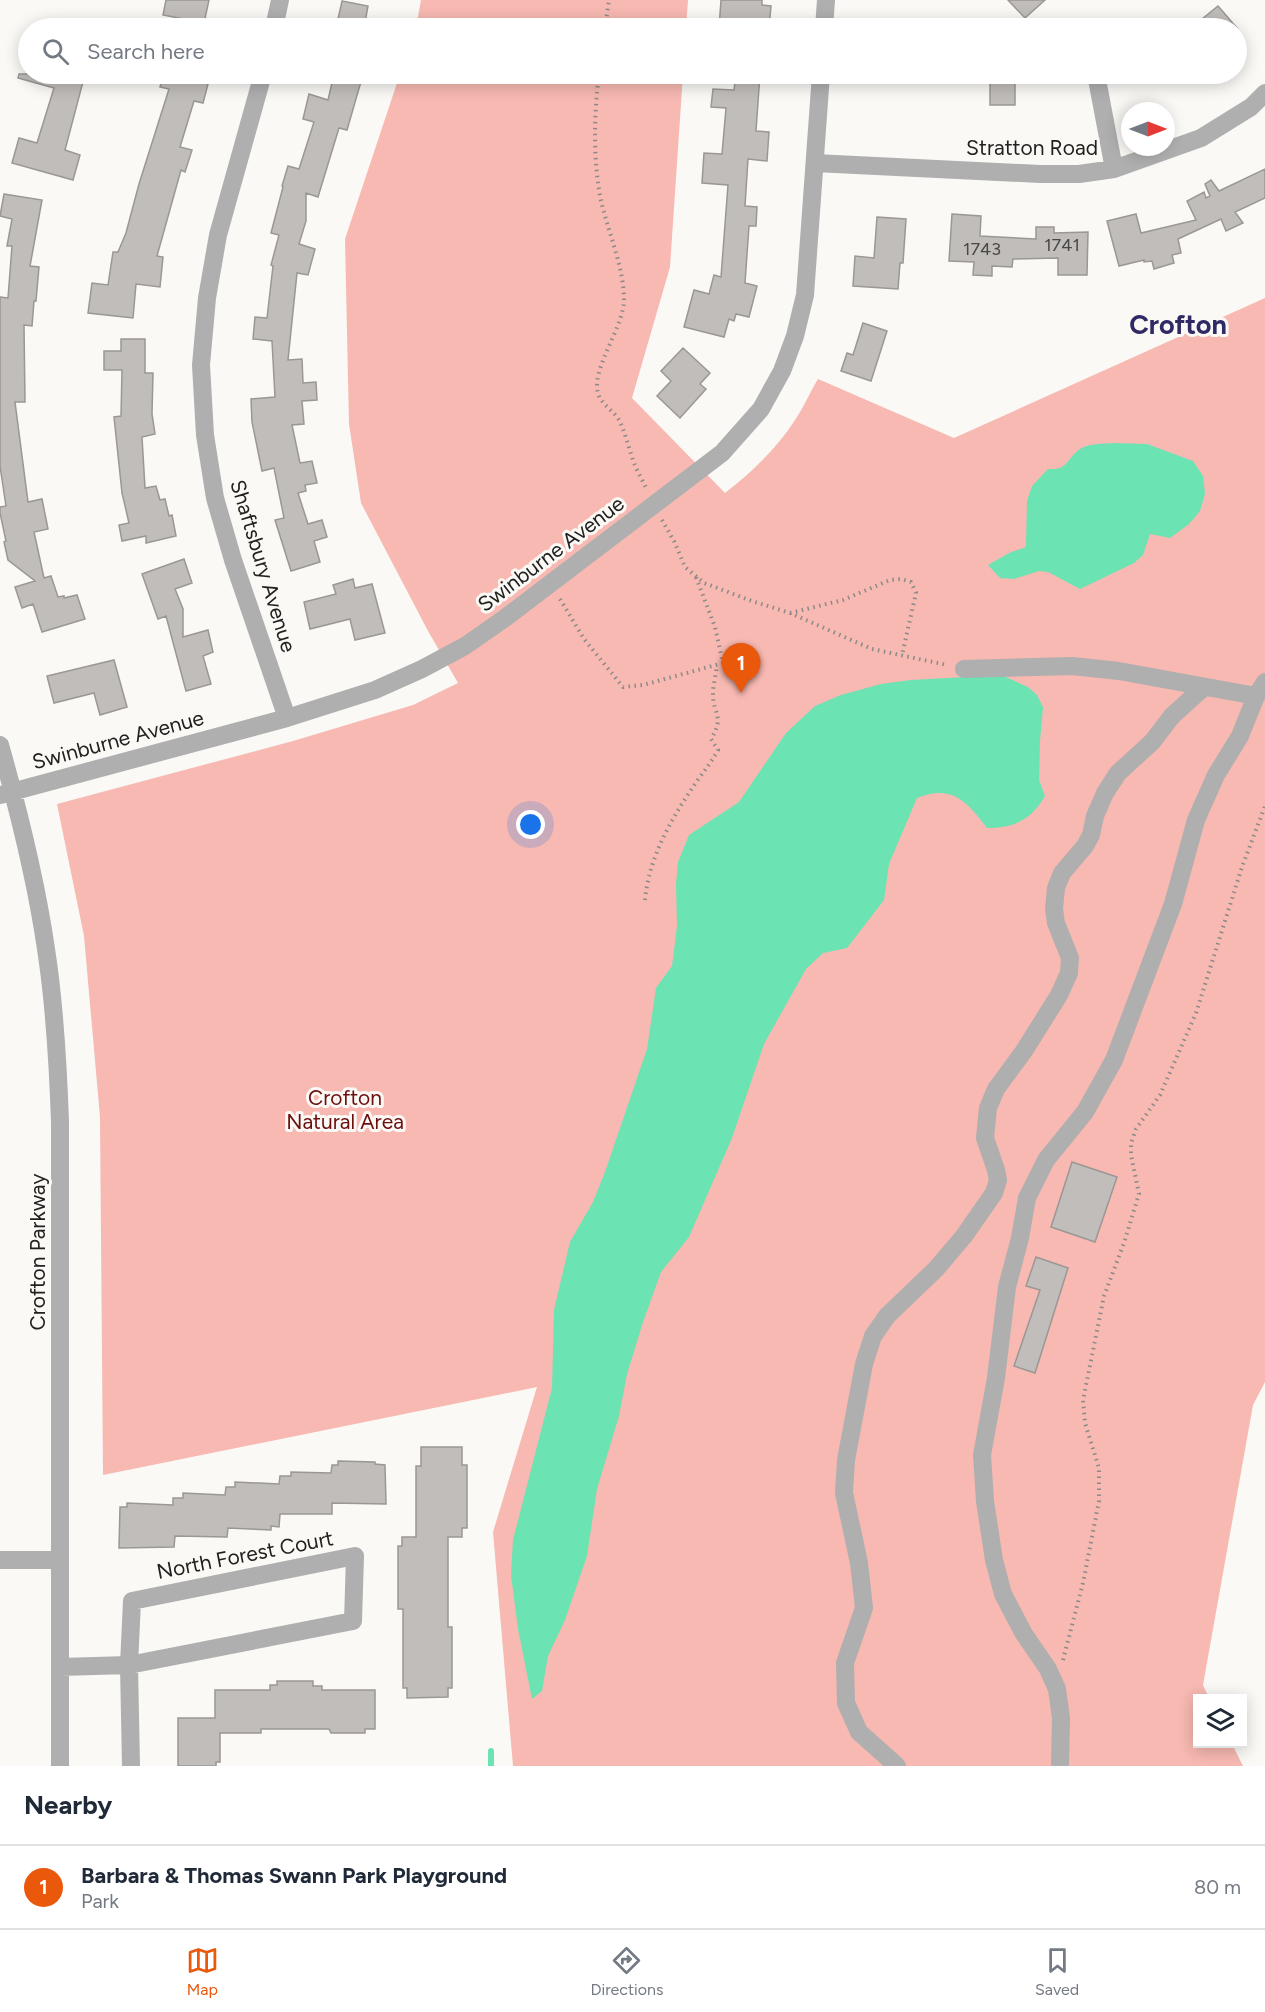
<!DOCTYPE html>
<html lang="en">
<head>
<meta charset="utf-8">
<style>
  :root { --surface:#fff; --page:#f2f2f3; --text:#1f2937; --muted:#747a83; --line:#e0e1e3; --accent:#ea580c }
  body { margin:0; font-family:Figtree,sans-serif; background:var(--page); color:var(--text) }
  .controls { position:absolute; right:18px; bottom:18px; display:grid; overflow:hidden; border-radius:0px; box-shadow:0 3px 15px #0003 }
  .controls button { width:54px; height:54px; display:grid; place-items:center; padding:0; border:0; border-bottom:2px solid var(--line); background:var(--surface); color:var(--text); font:30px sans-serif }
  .compass { position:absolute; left:1121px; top:102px; width:54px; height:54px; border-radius:50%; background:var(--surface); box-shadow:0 3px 15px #0003; rotate:90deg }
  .you { position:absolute; left:531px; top:825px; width:21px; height:21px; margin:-15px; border:4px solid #fff; border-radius:50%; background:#1a73e8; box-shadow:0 0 0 9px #1a73e833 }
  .badge { display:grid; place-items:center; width:39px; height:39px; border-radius:50%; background:var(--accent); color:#fff; font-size:20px; font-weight:700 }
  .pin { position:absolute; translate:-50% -50px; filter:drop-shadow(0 2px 3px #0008) }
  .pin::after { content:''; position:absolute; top:32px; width:21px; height:18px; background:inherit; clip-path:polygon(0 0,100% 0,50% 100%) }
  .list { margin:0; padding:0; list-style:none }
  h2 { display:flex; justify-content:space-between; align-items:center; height:78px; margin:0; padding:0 24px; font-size:26px }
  h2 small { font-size:20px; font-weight:400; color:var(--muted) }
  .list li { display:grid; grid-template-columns:39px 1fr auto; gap:18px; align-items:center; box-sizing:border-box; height:84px; padding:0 24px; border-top:2px solid var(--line) }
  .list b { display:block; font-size:22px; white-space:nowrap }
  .list p { margin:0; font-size:20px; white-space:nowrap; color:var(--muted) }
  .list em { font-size:20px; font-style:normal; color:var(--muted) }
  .icon { flex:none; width:33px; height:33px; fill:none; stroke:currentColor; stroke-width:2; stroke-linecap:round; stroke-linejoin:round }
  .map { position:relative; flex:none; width:1265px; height:1766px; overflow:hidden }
  .search { position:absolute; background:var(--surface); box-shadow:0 3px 15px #0003; left:18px; right:18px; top:18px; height:66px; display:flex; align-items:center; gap:15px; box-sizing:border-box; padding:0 21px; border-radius:33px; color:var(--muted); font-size:22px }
  .sheet { height:162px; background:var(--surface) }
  nav { display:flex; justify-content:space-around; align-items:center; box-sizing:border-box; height:84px; border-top:2px solid var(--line); background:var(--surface); font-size:16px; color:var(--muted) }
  nav a { display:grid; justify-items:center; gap:3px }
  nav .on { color:var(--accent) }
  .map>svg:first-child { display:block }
  .green { fill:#f7b9b1 }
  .water { fill:#6be3b3 }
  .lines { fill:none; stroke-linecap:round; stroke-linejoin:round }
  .stream { stroke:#6be3b3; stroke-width:6 }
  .building { fill:#c0bdbb; stroke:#9a9795; stroke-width:1.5 }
  .path { stroke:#8b8a88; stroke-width:4; stroke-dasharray:1.5 4.5; stroke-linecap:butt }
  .minor { stroke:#aeafae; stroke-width:18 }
  .labels { text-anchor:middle; stroke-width:6; stroke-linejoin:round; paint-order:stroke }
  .number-label { font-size:18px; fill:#494846 }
  .street-label { font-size:21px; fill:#21211f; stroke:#faf9f6 }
  .park-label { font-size:21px; fill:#6c0e0e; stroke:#faf9f6 }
  .district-label { font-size:27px; font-weight:bold; fill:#2f2964; stroke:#faf9f6 }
</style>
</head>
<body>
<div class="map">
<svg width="1265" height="1766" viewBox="0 0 1265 1766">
  <rect width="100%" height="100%" fill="#faf9f6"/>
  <path class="green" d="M 421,0 L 688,0 L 686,28 L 416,28 Z
    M 400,74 L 683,74 L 670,267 L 632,398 L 725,493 C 751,473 777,448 795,420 C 804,407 810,392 818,379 L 954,438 L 1265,298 L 1265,1382 L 1253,1405 L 1203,1685 L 1209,1698 L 1198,1698 L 1198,1744 L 1232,1744 L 1243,1766 L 513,1766 L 493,1532 L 537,1387 L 103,1475 L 100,1117 L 84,936 L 57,804 L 293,741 L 413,705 L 458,683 L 428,631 L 361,503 L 349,424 L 345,239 Z"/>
  <path class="water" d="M 1114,443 L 1147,444 L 1174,454 L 1193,461 L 1203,476 L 1205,494 L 1200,511 L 1189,524 L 1170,538 L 1150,534 L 1143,555 L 1134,563 L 1080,589 L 1048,572 L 1039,571 L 1014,579 L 1000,578 L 988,565 L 1009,553 L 1026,547 L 1027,501 L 1032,486 L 1048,469 C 1069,470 1065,460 1080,449 C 1089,443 1103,444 1114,443 Z
    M 1001,675 L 1028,687 L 1037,695 L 1043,707 L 1040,741 L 1039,780 L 1045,796 C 1031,820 1014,828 987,828 C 967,801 951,784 917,798 L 889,864 L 884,900 L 847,948 L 823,953 L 806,969 L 764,1044 L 732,1138 L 689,1237 L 661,1272 L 643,1322 L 627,1374 L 619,1416 L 597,1489 L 587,1556 L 565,1620 L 548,1656 L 542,1691 L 532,1699 L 518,1629 L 511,1575 L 513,1540 L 552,1388 L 554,1310 L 570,1242 L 593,1202 L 605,1172 L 647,1049 L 656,988 L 672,966 L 677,926 L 676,885 L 678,862 L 689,835 L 739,802 L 786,733 L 815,706 L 841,695 L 881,684 L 911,680 Z"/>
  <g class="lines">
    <path class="stream" d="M 491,1751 L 491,1766"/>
  </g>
  <path class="building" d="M 166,0 L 209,0 L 204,23 L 163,15 Z
    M 721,0 L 762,0 L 762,5 L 771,6 L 769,28 L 719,28 Z
    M 1008,0 L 1045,0 L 1025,18 Z
    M 342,1 L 368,6 L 364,28 L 336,28 Z
    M 1218,6 L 1237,28 L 1191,28 Z
    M 19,74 L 85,74 L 65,150 L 80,155 L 73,180 L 12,163 L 19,138 L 37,143 L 54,88 L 18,78 Z
    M 164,74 L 203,74 L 201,82 L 208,84 L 203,103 L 194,101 L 180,147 L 192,150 L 185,172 L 181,170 L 157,256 L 163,257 L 160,287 L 136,284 L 133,318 L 88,313 L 92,283 L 108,285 L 113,252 L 118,252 L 126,233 L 139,184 L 169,89 L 160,87 Z
    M 334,74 L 344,74 L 362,78 L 347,130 L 339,128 L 318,197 L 306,193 L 306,221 L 299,244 L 315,249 L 308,275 L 297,273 L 288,360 L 302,359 L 303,383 L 316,382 L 317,400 L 302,401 L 304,424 L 292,425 L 300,463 L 312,461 L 317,483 L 305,485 L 306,491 L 298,493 L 308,524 L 322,520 L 327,537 L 314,541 L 320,562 L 291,571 L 275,520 L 284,518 L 274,468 L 262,471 L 252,422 L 251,399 L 275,397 L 272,341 L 253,339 L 255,317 L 267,318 L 273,266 L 271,265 L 279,235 L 271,233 L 283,187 L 282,186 L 288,166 L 299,169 L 314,122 L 303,119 L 309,94 L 328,100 Z
    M 736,74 L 760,74 L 756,131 L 769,132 L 767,161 L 748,159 L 745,206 L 757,207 L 756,226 L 749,226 L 745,283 L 757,286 L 749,317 L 736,314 L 734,321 L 729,319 L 724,337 L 684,327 L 694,290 L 709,294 L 714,275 L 721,277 L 728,185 L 702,183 L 704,153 L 722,154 L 726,108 L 711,107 L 713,89 L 734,90 Z
    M 990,74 L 1015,74 L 1015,105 L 990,105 Z
    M 1265,169 L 1265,198 L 1235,212 L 1243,223 L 1226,231 L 1221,219 L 1178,239 L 1181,253 L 1172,255 L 1174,263 L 1154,269 L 1152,261 L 1144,262 L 1144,260 L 1119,266 L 1107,221 L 1136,214 L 1141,233 L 1196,220 L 1187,201 L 1204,192 L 1206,198 L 1210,196 L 1205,184 L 1211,180 L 1219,191 Z
    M 4,194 L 42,200 L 30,266 L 39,267 L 36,301 L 34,301 L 32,326 L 24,325 L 25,402 L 15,402 L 28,502 L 42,499 L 48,529 L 34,532 L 44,578 L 51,576 L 58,597 L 64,596 L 64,598 L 77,595 L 85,619 L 42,632 L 33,604 L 22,608 L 15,587 L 35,581 L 8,560 L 4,542 L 6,541 L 0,513 L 0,507 L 6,506 L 0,466 L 0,297 L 8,298 L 12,246 L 7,246 L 12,219 L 0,216 Z
    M 952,214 L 981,216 L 980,236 L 1036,239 L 1036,227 L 1054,227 L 1054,233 L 1088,232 L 1087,275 L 1058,275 L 1058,258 L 1013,259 L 1012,267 L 992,266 L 992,276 L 973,275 L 974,262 L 949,261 Z
    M 877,217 L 906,219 L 903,263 L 900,263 L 898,289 L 853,286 L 855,256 L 874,258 Z
    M 863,323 L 887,331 L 871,381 L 841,371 L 847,353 L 853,355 Z
    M 121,339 L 145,339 L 145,373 L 153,373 L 152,414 L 155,434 L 142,437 L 145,488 L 156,486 L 160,500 L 165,499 L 169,516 L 172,515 L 176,536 L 146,543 L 146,536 L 122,541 L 119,525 L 129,523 L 122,493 L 114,417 L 121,416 L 122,370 L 104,370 L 104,351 L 121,351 Z
    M 683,348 L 710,373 L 700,384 L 706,389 L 680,418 L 657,396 L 671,381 L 661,371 Z
    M 184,559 L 192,583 L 175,589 L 183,609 L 183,637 L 208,630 L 213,652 L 203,656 L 211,684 L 186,691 L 166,616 L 158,619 L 142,574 Z
    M 353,579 L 355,588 L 372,584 L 385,633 L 355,640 L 350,619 L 310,629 L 304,602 L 336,594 L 333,585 Z
    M 114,660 L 127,707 L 100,715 L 94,693 L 54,703 L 47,676 Z
    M 1072,1162 L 1117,1177 L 1095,1242 L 1051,1227 Z
    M 1036,1257 L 1068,1268 L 1035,1373 L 1014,1366 L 1040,1290 L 1026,1286 Z
    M 421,1447 L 462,1447 L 462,1465 L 467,1465 L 467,1528 L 462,1528 L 462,1537 L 448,1537 L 448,1627 L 452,1627 L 452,1688 L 448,1688 L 448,1697 L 407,1698 L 407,1688 L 403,1688 L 403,1609 L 398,1609 L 398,1546 L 402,1546 L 402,1537 L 416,1537 L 416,1466 L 421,1466 Z
    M 338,1461 L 375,1462 L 375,1464 L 385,1465 L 386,1504 L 332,1503 L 332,1514 L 280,1514 L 279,1527 L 271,1526 L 271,1530 L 228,1528 L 227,1537 L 175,1536 L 174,1547 L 119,1548 L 120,1507 L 127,1507 L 127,1503 L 173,1505 L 173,1498 L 183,1498 L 183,1493 L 225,1495 L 226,1487 L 235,1487 L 235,1482 L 279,1484 L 280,1476 L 291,1476 L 291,1472 L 331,1473 L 332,1465 L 338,1465 Z
    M 277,1681 L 313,1681 L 313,1686 L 322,1686 L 322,1690 L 375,1690 L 375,1729 L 365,1729 L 365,1733 L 331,1733 L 329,1729 L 261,1729 L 261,1733 L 220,1733 L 220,1762 L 216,1762 L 216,1766 L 178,1766 L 178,1718 L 215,1718 L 215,1690 L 270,1690 L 270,1685 L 277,1685 Z"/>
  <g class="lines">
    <path class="path" d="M 605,28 L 609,0
      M 599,74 C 594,115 593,155 600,196 C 607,230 623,263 624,298 C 625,326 591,368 598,393 C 601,405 615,411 620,422 C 625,433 628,445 632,457 C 635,468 642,479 647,490
      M 662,520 L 674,541 L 685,567 L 704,583 L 752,601 L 790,613 L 872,649 L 947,665
      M 560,599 L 584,639 L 623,687 L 643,685 L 723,663 L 715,627 L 696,577
      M 790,613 L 843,600 L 890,580 L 901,579 L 911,582 L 916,593 L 902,655
      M 645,900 C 649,856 673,816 697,781 C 705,770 712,761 718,750 L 711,739 C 725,716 713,715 713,694 C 713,685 716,675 717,665
      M 1063,1660 L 1083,1583 L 1099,1501 L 1099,1468 L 1085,1423 L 1083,1400 L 1104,1296 L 1124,1243 L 1139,1194 L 1131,1155 L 1131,1143 L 1136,1129 L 1160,1095 L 1196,1013 L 1242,867 L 1265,806"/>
    <path class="minor" d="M 274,28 L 280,0
      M 824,28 L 826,0
      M 263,74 L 218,235 L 207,298 L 201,365 L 205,435 L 215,498 L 233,560 L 287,718
      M 1096,74 L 1114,169
      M 815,163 L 1040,174 L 1079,174 L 1114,169 L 1201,138 L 1251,107 L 1265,93
      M 964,669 L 1072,666 L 1119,671 L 1256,696
      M 0,745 C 19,812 36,880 46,949 C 55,1007 58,1064 60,1122 L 60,1766
      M 0,795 L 287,718 L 375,690 L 422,669 L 465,646 L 505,618 L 722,453 L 761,409 L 782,371 L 795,336 L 805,295 L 821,74
      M 0,1560 L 60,1560
      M 60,1667 L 129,1665 L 353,1621 L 355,1556 L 132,1601 L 129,1665 L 131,1766
      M 897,1766 L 859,1732 L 846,1703 L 845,1663 L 864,1608 L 859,1563 L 844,1493 L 846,1460 L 864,1364 L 873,1336 L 887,1316 L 936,1269 L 964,1236 L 994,1193 L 998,1180 L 996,1170 L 985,1138 L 988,1108 L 996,1089 L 1024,1051 L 1059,995 L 1069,973 L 1070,958 L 1056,923 L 1054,909 L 1056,888 L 1062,873 L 1085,846 L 1091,835 L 1095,816 L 1105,793 L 1118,773 L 1152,742 L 1172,716 L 1204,687
      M 1060,1766 L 1061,1718 L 1057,1689 L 1048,1669 L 1024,1634 L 1003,1594 L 994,1560 L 985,1501 L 982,1455 L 996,1378 L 1007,1287 L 1020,1238 L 1027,1198 L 1046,1160 L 1085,1112 L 1114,1060 L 1173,904 L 1196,820 L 1216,775 L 1240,736 L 1256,696 L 1265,682"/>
  </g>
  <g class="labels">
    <g class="number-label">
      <text x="1062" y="251">1741</text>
      <text x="982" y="255">1743</text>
    </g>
    <g class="street-label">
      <text x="1032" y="155">Stratton Road</text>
      <text transform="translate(551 554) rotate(-37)" y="7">Swinburne Avenue</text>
      <text transform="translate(263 566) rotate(73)" y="7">Shaftsbury Avenue</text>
      <text transform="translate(118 740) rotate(-15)" y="7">Swinburne Avenue</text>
      <text transform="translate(38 1252) rotate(-90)" y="7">Crofton Parkway</text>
      <text transform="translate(245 1555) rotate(-11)" y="7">North Forest Court</text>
    </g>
    <g class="park-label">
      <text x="345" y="1105">Crofton<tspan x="345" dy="24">Natural Area</tspan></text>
    </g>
    <g class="district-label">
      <text x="1178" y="334">Crofton</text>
    </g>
  </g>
</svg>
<div class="controls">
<button><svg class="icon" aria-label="layers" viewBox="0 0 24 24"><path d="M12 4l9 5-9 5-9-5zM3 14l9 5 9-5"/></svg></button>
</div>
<svg class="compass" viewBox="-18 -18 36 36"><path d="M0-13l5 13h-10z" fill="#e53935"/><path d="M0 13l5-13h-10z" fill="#747a83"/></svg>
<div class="you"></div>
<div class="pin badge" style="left:741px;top:693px">1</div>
<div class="search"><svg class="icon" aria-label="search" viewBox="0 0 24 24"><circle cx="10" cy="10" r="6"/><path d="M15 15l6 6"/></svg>Search here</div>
</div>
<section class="sheet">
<h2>Nearby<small></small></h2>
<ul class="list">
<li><span class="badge">1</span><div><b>Barbara &amp; Thomas Swann Park Playground</b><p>Park</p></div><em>80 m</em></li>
</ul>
</section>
<nav>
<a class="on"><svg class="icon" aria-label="map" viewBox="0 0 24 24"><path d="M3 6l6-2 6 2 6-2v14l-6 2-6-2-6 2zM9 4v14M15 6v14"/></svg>Map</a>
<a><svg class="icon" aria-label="directions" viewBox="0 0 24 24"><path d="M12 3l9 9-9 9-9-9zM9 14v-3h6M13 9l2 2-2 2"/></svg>Directions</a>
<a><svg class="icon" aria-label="saved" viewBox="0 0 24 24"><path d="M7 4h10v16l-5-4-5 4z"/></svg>Saved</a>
</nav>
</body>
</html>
